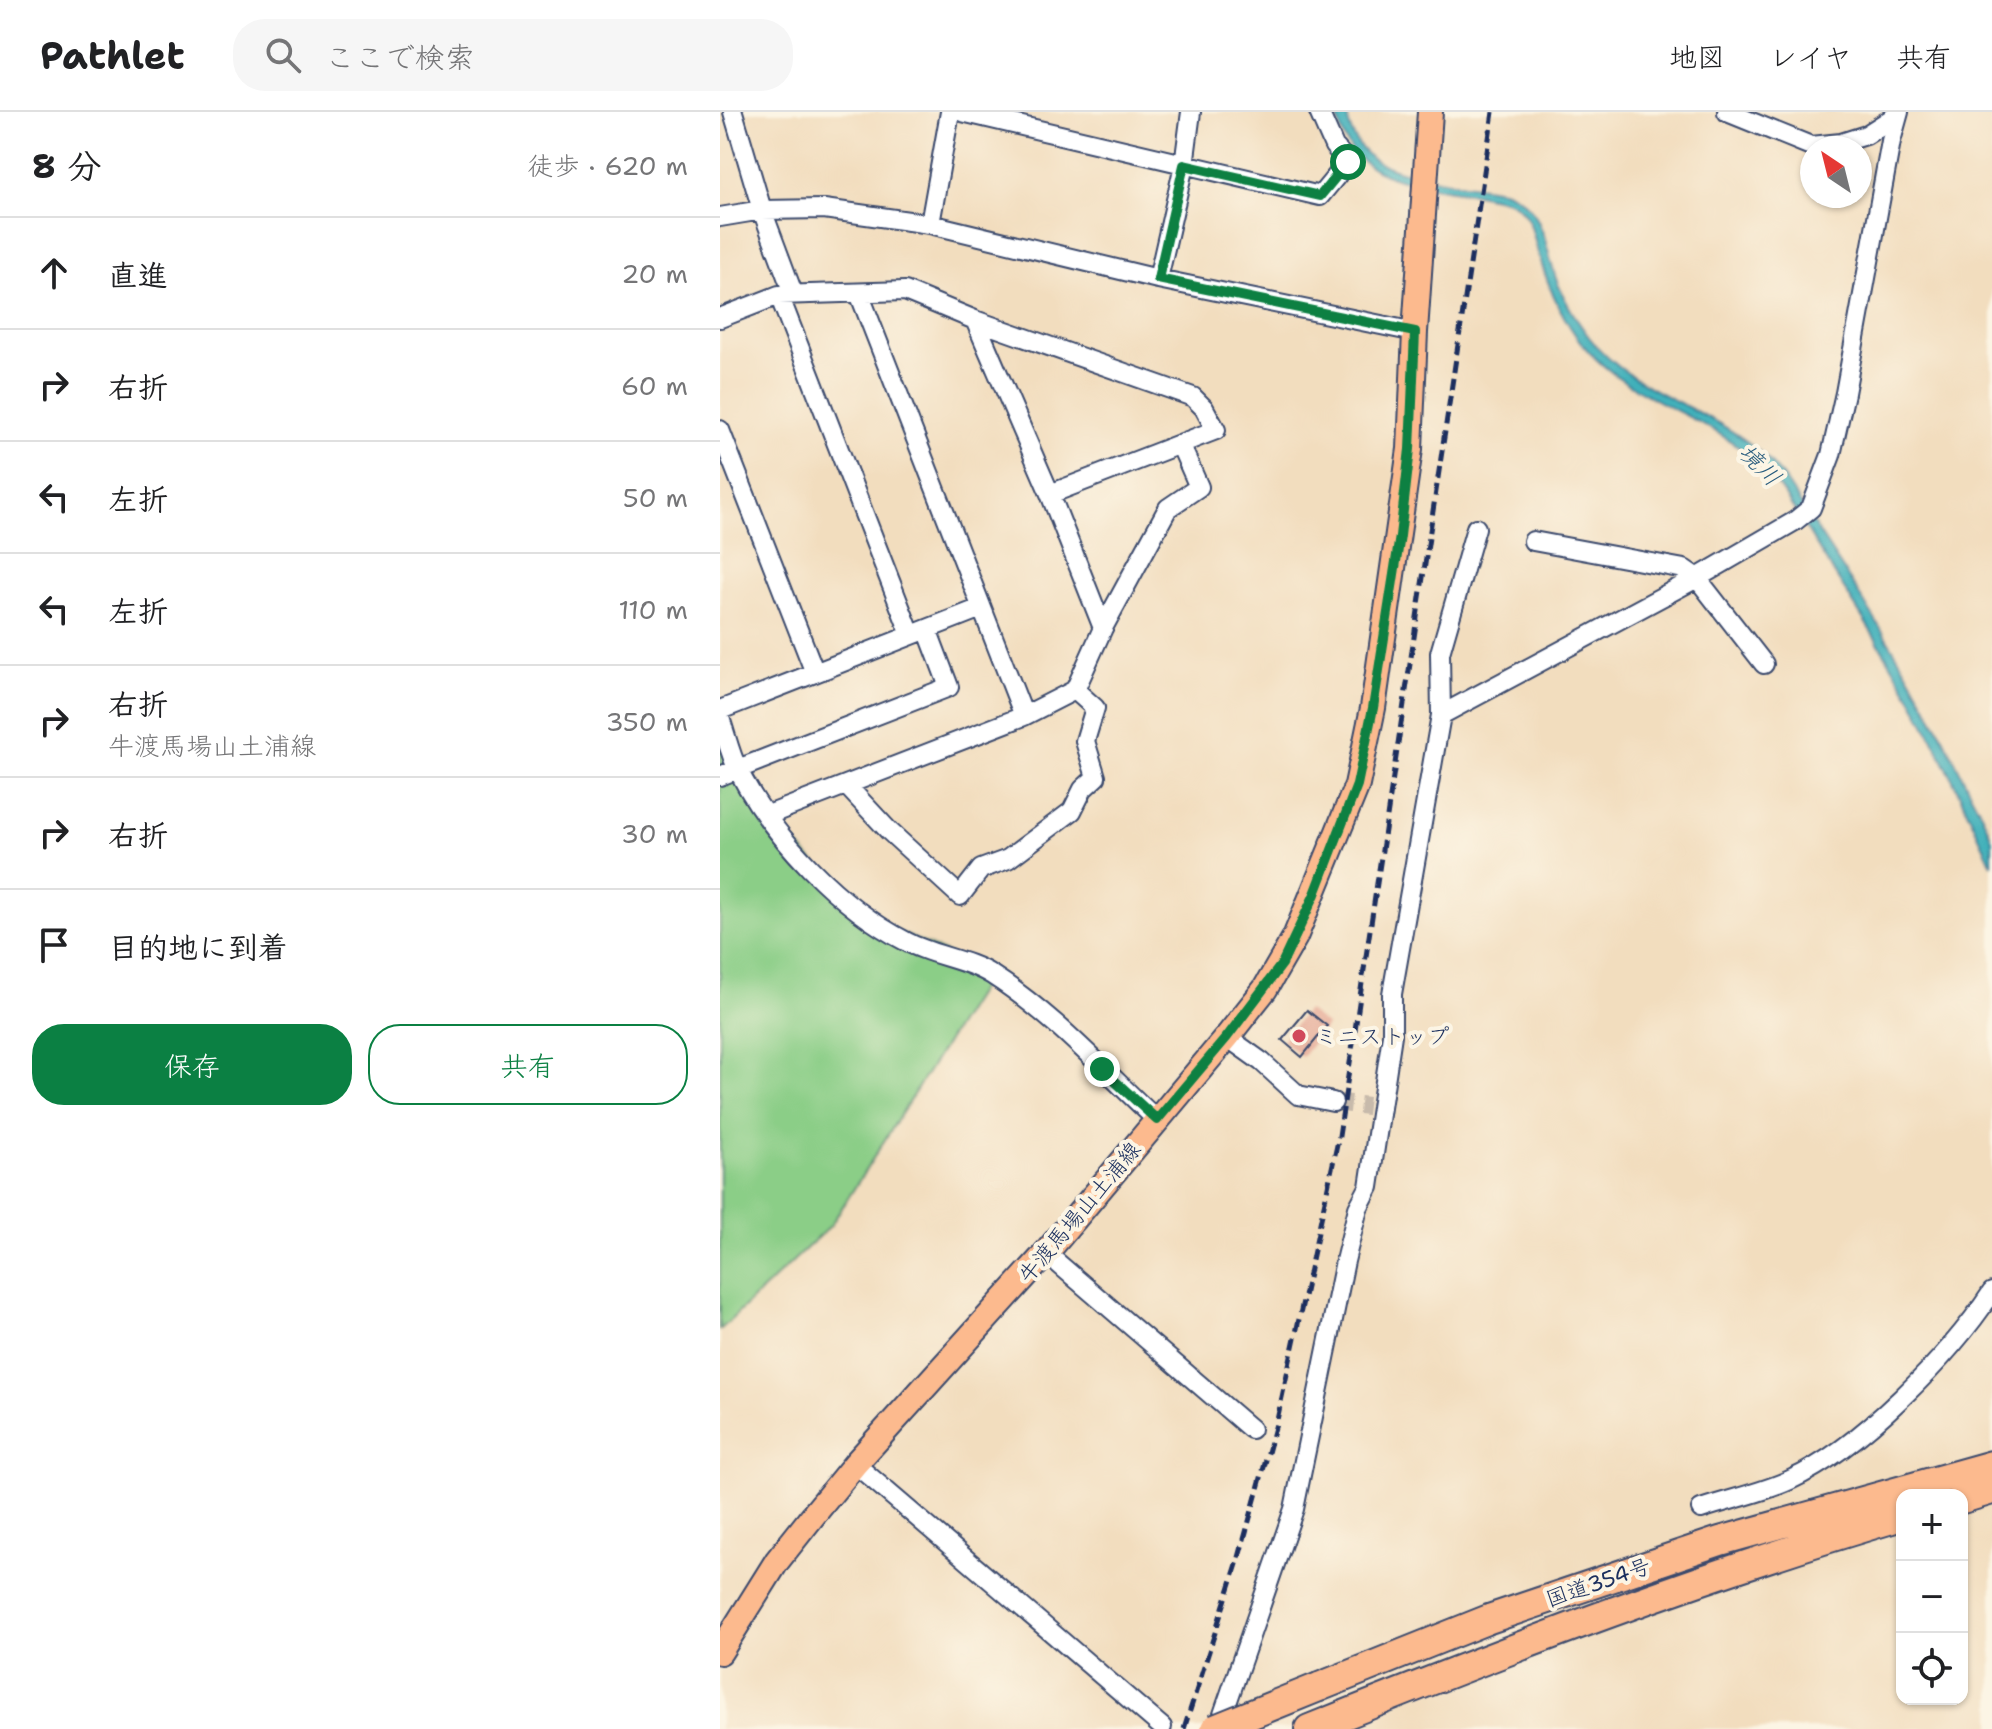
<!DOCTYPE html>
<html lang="ja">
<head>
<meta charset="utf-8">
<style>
  :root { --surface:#fff; --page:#f6f6f6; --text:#202124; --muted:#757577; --line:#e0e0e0; --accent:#0b8043 }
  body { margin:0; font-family:"Shantell Sans","Klee One",sans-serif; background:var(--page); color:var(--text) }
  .controls { position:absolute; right:24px; bottom:24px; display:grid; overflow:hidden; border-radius:16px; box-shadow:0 2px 6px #0004 }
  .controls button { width:72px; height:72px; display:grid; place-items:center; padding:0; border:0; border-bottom:2px solid var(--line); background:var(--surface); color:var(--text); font:40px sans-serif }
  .compass { position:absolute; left:1080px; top:24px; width:72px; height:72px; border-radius:50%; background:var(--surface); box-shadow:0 2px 6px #0004; rotate:325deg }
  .stop { position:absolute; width:24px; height:24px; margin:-18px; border:6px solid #0b8043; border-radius:50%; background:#fff }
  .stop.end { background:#0b8043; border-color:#fff; box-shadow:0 2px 8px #0008 }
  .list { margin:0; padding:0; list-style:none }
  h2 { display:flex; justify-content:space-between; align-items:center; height:104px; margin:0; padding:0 32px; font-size:34px }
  h2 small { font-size:26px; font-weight:400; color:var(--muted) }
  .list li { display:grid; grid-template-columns:52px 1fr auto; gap:24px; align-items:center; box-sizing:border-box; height:112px; padding:0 32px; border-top:2px solid var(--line) }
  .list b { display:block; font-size:30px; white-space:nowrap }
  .list p { margin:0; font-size:26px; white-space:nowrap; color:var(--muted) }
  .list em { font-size:26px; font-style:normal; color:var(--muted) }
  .actions { display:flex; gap:16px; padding:24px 32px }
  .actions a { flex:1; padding:18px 0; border:2px solid var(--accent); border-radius:32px; text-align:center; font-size:28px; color:var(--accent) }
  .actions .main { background:var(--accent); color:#fff }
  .icon { flex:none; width:44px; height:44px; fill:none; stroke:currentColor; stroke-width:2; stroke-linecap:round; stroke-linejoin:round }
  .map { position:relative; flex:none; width:1272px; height:1617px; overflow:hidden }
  header { display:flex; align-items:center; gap:48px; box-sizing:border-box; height:112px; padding:0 40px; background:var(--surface); border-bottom:2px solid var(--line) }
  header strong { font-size:38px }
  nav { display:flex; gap:44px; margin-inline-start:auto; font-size:28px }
  .search { width:560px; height:72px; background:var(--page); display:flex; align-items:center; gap:20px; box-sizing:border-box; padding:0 28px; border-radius:32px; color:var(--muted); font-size:30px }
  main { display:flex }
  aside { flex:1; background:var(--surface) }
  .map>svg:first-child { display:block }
  .green { fill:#8bce87; stroke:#537e72; stroke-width:2 }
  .water { fill:#40b0ba; stroke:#2e708c; stroke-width:2 }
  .building { fill:#e29c87 }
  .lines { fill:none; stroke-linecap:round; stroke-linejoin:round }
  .minor-tunnel { stroke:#c7baab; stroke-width:18; stroke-dasharray:18 9; stroke-linecap:butt }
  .minor-casing { stroke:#3b496c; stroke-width:22 }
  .major-casing { stroke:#3b496c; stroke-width:28 }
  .highway-casing { stroke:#3b496c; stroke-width:32 }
  .minor { stroke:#fff; stroke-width:18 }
  .major { stroke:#fcba8e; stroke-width:24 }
  .highway { stroke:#fcba8e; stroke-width:28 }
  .rail { stroke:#1b2f5e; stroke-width:5; stroke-dasharray:12 6; stroke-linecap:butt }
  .highway-bridge-casing { stroke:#3b496c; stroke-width:32; stroke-linecap:butt }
  .highway-bridge { stroke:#fcba8e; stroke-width:28 }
  .route { stroke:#0b8043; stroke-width:10 }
  .poi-dot { fill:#d1495b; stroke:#fcf5e5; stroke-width:3 }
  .labels { text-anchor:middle; stroke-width:8; stroke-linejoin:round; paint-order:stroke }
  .poi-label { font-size:22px; fill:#1b2f5e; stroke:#fcf5e5; text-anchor:start }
  .street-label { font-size:22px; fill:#1b2f5e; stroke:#fcf5e5 }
  .water-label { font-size:24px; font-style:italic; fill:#285c7e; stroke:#fcf5e5 }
</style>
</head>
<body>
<header>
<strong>Pathlet</strong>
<div class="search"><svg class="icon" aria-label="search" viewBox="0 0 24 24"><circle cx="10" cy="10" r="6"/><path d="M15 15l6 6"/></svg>ここで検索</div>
<nav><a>地図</a><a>レイヤ</a><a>共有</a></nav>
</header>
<main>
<aside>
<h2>8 分<small>徒歩 · 620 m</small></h2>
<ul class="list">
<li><svg class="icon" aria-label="ahead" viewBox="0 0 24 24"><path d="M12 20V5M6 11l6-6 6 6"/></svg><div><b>直進</b></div><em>20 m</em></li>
<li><svg class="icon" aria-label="right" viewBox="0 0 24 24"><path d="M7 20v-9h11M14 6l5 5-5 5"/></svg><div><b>右折</b></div><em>60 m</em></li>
<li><svg class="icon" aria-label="left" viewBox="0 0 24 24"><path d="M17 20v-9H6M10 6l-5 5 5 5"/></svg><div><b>左折</b></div><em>50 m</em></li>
<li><svg class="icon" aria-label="left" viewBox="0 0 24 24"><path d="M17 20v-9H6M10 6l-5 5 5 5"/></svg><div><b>左折</b></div><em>110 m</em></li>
<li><svg class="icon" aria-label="right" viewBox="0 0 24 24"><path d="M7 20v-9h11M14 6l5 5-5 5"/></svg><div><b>右折</b><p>牛渡馬場山土浦線</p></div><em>350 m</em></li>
<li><svg class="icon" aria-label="right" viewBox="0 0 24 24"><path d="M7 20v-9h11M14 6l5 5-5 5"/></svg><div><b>右折</b></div><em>30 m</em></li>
<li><svg class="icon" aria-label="arrive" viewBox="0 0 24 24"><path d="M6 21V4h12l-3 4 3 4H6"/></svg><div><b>目的地に到着</b></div></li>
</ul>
<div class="actions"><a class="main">保存</a><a>共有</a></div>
</aside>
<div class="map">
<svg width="1272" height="1617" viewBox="0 0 1272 1617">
  <rect width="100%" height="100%" fill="#fcf5e5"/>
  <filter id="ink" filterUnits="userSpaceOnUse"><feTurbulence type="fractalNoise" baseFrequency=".0125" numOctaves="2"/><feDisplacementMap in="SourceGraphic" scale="16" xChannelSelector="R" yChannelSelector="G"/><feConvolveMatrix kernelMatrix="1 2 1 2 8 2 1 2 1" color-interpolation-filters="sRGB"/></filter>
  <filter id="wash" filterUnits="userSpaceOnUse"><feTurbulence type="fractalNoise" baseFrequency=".006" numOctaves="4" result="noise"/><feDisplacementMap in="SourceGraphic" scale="32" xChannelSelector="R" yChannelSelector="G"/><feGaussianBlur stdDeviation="1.8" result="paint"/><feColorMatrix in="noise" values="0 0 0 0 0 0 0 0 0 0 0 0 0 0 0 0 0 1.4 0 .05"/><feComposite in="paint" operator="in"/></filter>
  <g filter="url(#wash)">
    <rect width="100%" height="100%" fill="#f2ddbe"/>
    <path class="green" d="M 0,606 L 48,703 L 150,807 L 270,861 L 111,1113 L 0,1218 Z"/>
    <path class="water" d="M 617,0 L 627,0 C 628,16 636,33 649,44 C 673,65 750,72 783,78 C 828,95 823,134 838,172 C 846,191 857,209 869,225 C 913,283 992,295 1043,343 C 1067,365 1082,396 1100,422 C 1153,503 1207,586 1247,674 C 1255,691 1268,711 1272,729 C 1272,736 1272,746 1272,753 C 1248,700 1224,646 1196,595 C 1169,545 1137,498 1107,450 C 1085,417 1066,379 1038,351 C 987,302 909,289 863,233 C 841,206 828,174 818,141 C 813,124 813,111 800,97 C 791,87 774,86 761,83 C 705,72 625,72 617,0 Z"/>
    <g id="blocks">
      <path class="building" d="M 587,898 L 607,914 L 582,945 L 562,928 Z"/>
    </g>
  </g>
  <g filter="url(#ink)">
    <use href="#blocks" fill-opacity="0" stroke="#3b496c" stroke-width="2"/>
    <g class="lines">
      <path class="minor-tunnel" d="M 613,990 L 648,994"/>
      <defs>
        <path id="minor" d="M 13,0 L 42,98 L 73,181
          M 242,0 L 600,84 L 628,50 L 614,34 L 599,0
          M 1007,0 L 1091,34 L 1121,31 L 1146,23 L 1177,3
          M 0,105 L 42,98 L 104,97 L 210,112 L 438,167 L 695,220
          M 210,112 L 230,0
          M 438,167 L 464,53 L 471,0
          M 139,181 L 304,604
          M 59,183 L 191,523
          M 0,206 L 59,183 L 185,179 L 255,208 L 473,285 L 484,296 L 496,318 L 330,382
          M 0,318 L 95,561
          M 813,429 L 964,457 L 977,466 L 1044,552
          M 383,516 L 448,396 L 479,375 L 460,332
          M 0,598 L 261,496
          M 721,603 L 977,466 L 1075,409 L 1091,396 L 1111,343 L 1125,281 L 1171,29 L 1179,0
          M 0,606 C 6,623 10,642 18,658 C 53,726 119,795 187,830 C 213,844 247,847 272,863 C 333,902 384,959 437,1008
          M 0,664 L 229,575 L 207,517
          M 127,674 L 169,719 L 240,784 L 261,757 L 288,747 L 352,699 L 363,677 L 376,665 L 365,629 L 375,596 L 355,578
          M 48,703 L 304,604 L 355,578 L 383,516 L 330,382 L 255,208
          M 507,925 L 542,950 L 578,983 L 613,990
          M 326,1141 L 531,1317
          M 135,1352 L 442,1615
          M 981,1397 C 1010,1387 1042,1381 1070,1368 C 1139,1337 1230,1244 1272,1180
          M 498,1617 L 574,1397 L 625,1149 L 638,1096 L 649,1075 L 672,923 L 672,882 L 721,603 L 720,541 L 756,416"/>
        <path id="major" d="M 0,1540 L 57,1449 L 95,1401 L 135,1352 L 326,1141 L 507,925 L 545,877 L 575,825 L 637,673 L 653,596 L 690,337 L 695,220 L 710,0"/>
        <path id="highway" d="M 1242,1387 L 1272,1378
          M 599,1575 L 769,1507 L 1000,1429 L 1272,1353
          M 589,1617 C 784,1539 980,1463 1182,1404"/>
      </defs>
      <use href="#minor" class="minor-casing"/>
      <use href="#major" class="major-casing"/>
      <use href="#highway" class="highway-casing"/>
      <use href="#minor" class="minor"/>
      <use href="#major" class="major"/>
      <use href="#highway" class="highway"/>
      <path class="rail" d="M 464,1617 L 518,1449 L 557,1308 L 619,1024 L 773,0"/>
      <defs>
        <path id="highway-bridge" d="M 495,1617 L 599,1575"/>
      </defs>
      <use href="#highway-bridge" class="highway-bridge-casing"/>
      <use href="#highway-bridge" class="highway-bridge"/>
    </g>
  </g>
  <g class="lines" filter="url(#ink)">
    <path class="route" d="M 382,957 L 437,1008 L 507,925 L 562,852 L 595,782 L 637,673 L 653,596 L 680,424 L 690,337 L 695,220 L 438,167 L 464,53 L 600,84 L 628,50"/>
  </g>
  <circle class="poi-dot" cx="579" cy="924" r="8"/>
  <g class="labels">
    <g class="poi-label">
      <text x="595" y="932">ミニストップ</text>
    </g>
    <g class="street-label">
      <text transform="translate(359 1100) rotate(-50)" y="8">牛渡馬場山土浦線</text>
      <text transform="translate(878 1470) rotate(-19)" y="8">国道354号</text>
    </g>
    <g class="water-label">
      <text transform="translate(1040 353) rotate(45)" y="8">境川</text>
    </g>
  </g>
</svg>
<div class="controls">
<button>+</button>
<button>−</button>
<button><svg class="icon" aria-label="locate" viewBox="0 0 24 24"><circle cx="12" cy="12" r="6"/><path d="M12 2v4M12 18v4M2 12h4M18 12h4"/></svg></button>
</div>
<svg class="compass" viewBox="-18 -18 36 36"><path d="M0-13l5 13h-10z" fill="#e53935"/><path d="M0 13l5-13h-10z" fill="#757577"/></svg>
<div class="stop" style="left:628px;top:50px"></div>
<div class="stop end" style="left:382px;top:957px"></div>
</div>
</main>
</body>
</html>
